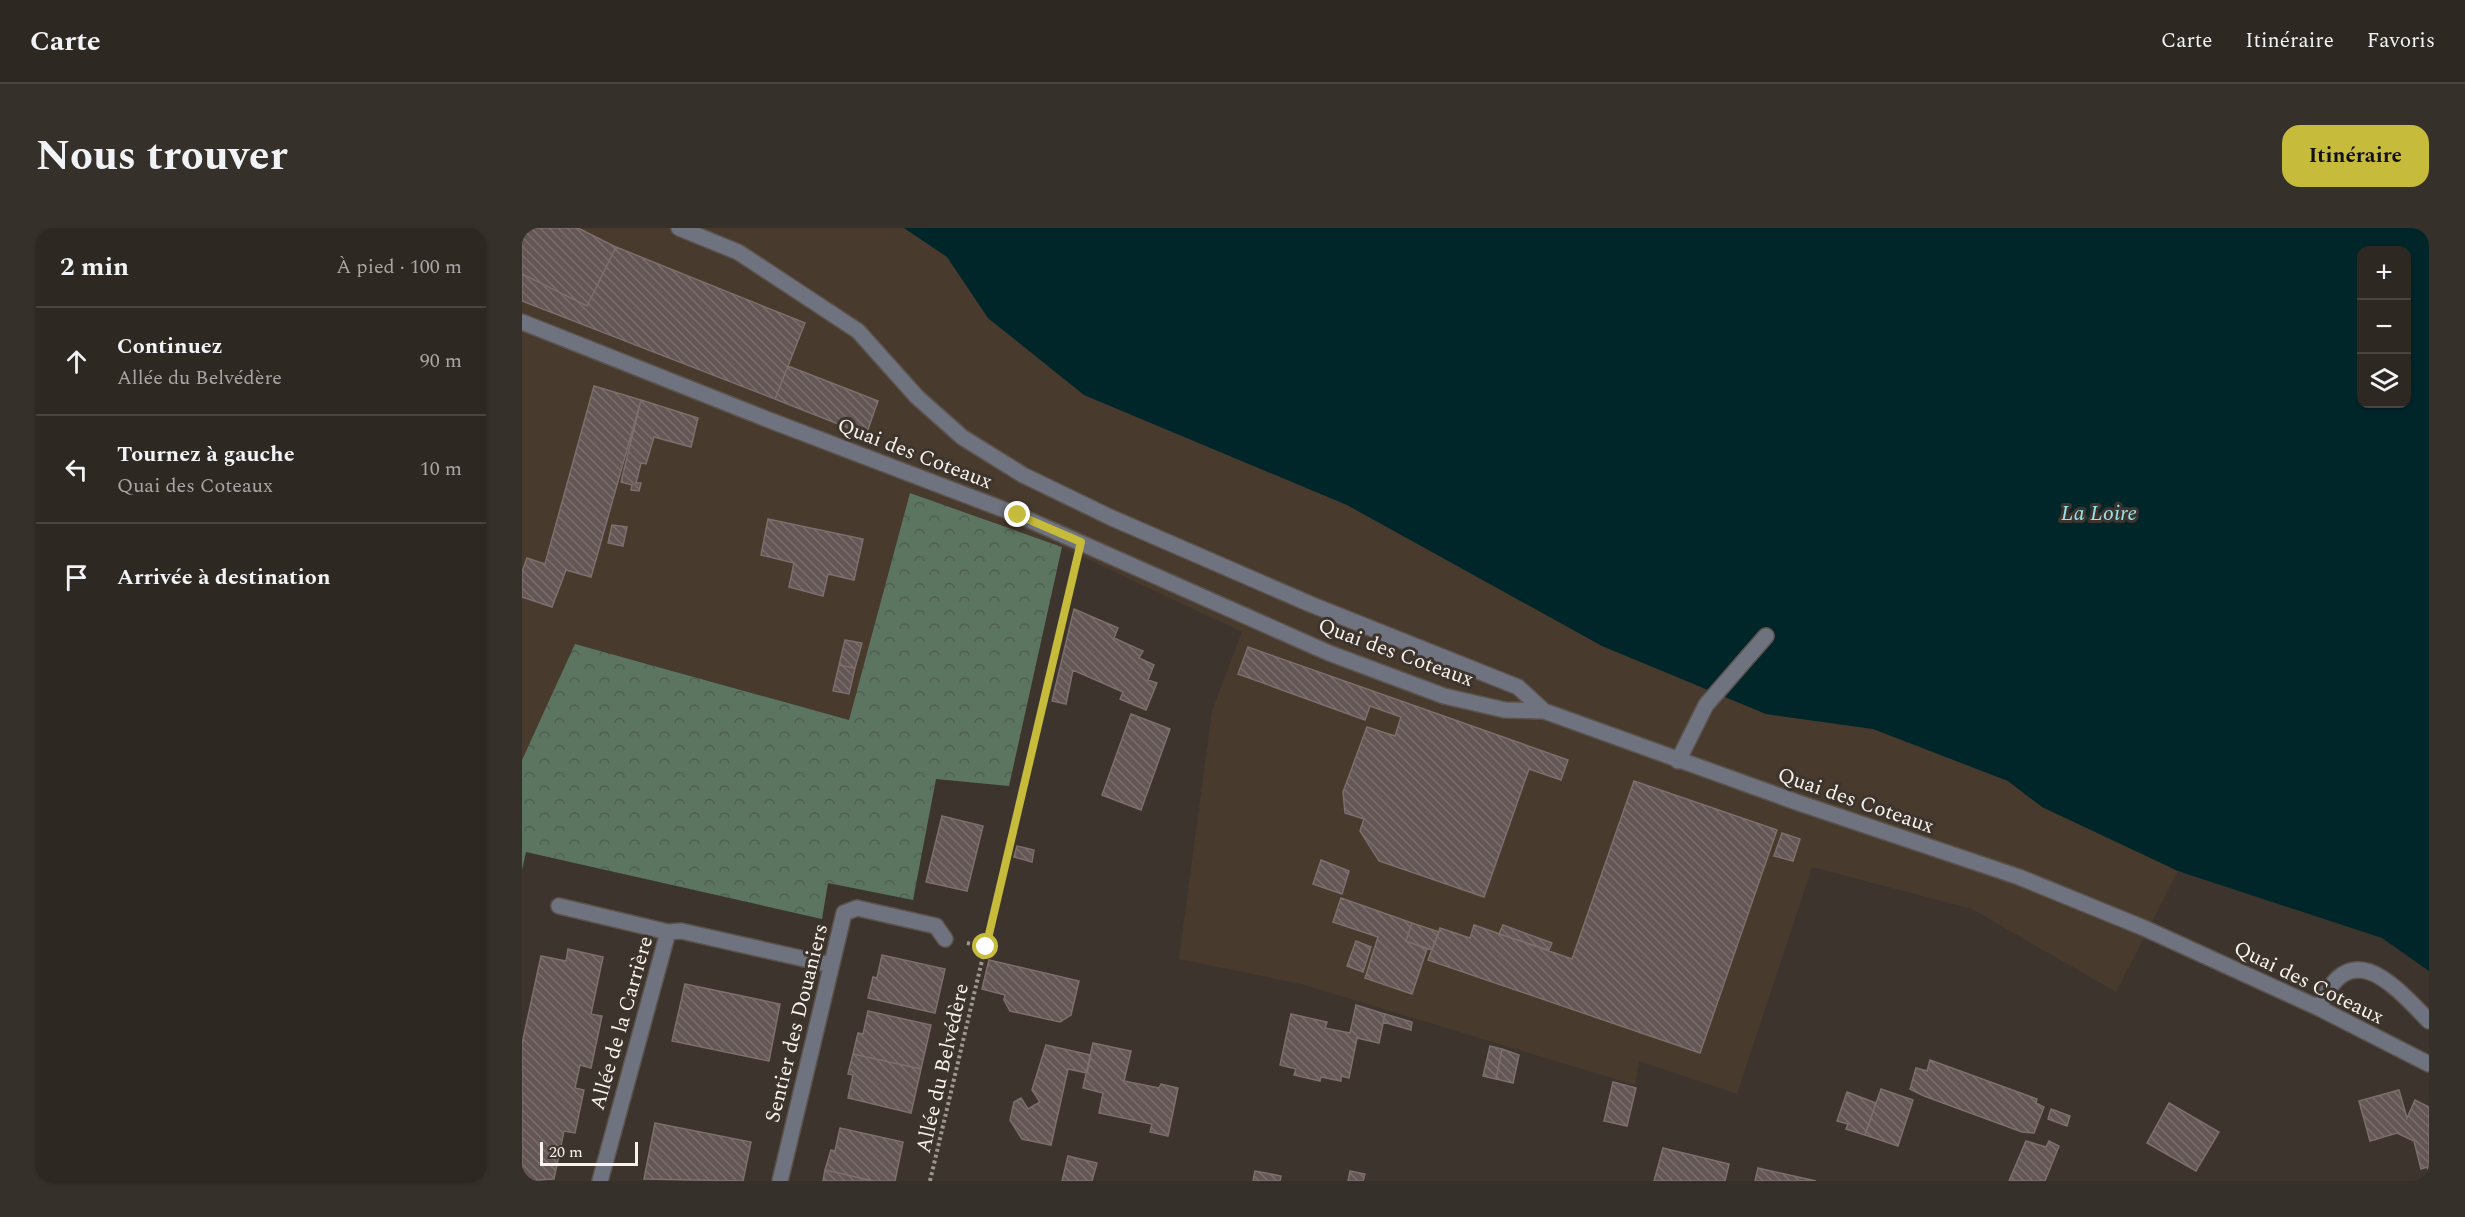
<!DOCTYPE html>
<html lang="fr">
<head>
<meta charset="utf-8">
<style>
  :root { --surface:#2e2822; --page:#36302a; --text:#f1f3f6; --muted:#a7a6a5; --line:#494440; --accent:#c7bb3b }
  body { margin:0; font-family:Spectral,serif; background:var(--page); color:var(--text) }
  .controls { position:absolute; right:18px; top:18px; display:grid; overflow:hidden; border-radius:12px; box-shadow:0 2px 4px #0004 }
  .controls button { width:54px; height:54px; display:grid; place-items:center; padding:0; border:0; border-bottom:2px solid var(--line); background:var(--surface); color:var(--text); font:30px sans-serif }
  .scale { position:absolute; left:18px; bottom:15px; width:98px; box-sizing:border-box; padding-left:6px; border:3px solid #f8f2ed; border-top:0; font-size:16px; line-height:21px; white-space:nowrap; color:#f8f2ed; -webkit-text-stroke:4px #3d352d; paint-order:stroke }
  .stop { position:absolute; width:18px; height:18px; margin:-14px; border:4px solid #c7bb3b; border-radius:50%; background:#fff }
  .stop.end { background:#c7bb3b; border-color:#fff; box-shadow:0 2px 6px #0008 }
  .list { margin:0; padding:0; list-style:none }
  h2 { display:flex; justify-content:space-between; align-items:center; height:78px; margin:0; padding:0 24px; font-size:26px }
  h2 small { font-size:20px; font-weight:400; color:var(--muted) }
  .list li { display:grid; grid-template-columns:39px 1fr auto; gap:18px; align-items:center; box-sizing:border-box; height:108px; padding:0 24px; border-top:2px solid var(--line) }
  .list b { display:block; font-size:22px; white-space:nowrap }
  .list p { margin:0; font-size:20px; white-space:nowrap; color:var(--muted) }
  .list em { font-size:20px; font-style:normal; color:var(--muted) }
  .icon { flex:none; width:33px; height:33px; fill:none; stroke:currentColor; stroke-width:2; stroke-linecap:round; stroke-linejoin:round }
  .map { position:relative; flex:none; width:1907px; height:953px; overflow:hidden; border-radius:18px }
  header { display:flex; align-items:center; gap:36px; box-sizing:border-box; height:84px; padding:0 30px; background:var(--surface); border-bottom:2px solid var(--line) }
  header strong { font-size:28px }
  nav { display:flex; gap:33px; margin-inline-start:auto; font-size:21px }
  .intro { display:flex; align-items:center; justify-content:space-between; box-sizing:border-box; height:144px; padding:0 36px }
  h1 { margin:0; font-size:42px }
  .button { padding:15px 27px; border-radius:18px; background:var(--accent); color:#111; font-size:21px; font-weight:700 }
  main { display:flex; gap:36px; padding:0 36px }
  aside { flex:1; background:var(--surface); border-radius:18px; box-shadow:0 2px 4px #0004 }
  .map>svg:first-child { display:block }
  .built { fill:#483b2e }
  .forest { fill:url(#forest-crowns) }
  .water { fill:#00262a; fill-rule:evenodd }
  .building { fill:url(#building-back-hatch); stroke:#7d6f6d; stroke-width:1.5 }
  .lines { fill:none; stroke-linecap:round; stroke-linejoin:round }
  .minor-casing { stroke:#5b534c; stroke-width:18 }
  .path { stroke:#9f9891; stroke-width:4; stroke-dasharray:3 3; stroke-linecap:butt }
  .minor { stroke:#6f7380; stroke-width:15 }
  .route { stroke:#c7bb3b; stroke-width:8 }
  .labels { text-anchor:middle; stroke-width:6; stroke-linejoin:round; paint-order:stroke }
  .street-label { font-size:21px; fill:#f8f2ed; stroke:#3d352d }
  .water-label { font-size:22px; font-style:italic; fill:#98e2ea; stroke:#3d352d }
</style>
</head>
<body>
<header>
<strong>Carte</strong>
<nav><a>Carte</a><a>Itinéraire</a><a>Favoris</a></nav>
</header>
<div class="intro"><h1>Nous trouver</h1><a class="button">Itinéraire</a></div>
<main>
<aside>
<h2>2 min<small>À pied · 100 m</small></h2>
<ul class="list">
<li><svg class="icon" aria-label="ahead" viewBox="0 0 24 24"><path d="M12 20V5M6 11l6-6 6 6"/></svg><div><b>Continuez</b><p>Allée du Belvédère</p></div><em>90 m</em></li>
<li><svg class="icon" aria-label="left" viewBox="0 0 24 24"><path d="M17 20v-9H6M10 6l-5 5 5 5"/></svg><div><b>Tournez à gauche</b><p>Quai des Coteaux</p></div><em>10 m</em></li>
<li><svg class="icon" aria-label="arrive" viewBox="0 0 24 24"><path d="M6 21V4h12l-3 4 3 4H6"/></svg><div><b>Arrivée à destination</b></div></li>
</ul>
</aside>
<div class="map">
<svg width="1907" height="953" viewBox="0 0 1907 953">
  <defs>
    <pattern id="forest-crowns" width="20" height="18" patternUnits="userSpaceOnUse" patternTransform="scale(1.5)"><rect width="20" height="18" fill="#5b7561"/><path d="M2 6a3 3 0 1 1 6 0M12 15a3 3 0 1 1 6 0" fill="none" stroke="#525d53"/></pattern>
    <pattern id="building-back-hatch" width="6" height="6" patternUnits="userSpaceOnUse" patternTransform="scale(1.5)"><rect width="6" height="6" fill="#635654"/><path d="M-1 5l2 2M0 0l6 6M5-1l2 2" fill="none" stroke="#7a6f6d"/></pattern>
  </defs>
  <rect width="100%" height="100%" fill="#3d352d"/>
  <path class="built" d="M 0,0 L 382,0 L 425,29 L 466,90 L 562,167 L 825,277 L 1080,418 L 1244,486 L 1351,501 L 1486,553 L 1520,579 L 1656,643 L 1594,764 L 1450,681 L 1290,639 L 1215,866 L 1117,833 L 1113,857 L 779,756 L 657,731 L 690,483 L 720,404 L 540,319 L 389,265 L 327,492 L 54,416 L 0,532 Z"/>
  <path class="forest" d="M 388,265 L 540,319 L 487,558 L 414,551 L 391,672 L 306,655 L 300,691 L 4,624 L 0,642 L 0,532 L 53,416 L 327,492 Z"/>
  <path class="water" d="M 382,0 L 1907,0 L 1907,743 L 1860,710 L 1656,643 L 1520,579 L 1486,553 L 1351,501 L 1244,486 L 1080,418 L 825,277 L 562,167 L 466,90 L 425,29 ZM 1840,22 L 1884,22 L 1884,176 L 1840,176 Z"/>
  <path class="building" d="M 0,0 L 56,0 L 94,19 L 65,78 L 0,46 Z
    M 94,19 L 283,95 L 253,171 L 0,73 L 0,46 L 65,78 Z
    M 266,138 L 356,173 L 344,207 L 253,171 Z
    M 72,158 L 119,172 L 69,349 L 44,342 L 30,379 L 0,369 L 0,344 L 5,330 L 23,336 Z
    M 119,172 L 176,190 L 169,219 L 132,209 L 124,236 L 119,235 L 114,255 L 119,255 L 117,263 L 109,262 L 110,257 L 99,254 Z
    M 246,291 L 341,311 L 332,352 L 306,346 L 301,368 L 267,359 L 272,335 L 239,327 Z
    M 90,297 L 105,299 L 101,318 L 86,315 Z
    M 552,381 L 596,400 L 592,410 L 621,423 L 617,430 L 632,437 L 626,452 L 635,455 L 624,482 L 598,471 L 601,464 L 551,442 L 544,476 L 530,473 Z
    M 323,412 L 340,415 L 333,440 L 317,437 Z
    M 726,419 L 1046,532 L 1039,552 L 1007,541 L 962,669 L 857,633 L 838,603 L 842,591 L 823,585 L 821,564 L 845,499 L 873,508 L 879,489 L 848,478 L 843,492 L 716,446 Z
    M 317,437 L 333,440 L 327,466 L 311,463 Z
    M 609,486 L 648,501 L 619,582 L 580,567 Z
    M 1112,553 L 1255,602 L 1178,825 L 906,732 L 918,700 L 948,710 L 952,697 L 1050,731 Z
    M 420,588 L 461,598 L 445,663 L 404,654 Z
    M 1260,605 L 1278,611 L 1271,633 L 1252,628 Z
    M 495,618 L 512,622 L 510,634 L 492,629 Z
    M 799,632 L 827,643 L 820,666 L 791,656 Z
    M 819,670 L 890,695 L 884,713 L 905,721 L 890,766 L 843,750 L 856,709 L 811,694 Z
    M 890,695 L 917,704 L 910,722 L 884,713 Z
    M 981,697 L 1030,715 L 1027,722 L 977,706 Z
    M 834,713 L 849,719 L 841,744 L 825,738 Z
    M 46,721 L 81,729 L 69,786 L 80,788 L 69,840 L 58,837 L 53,860 L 62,862 L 53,905 L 42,903 L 32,951 L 0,953 L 0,816 L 19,728 L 44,733 Z
    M 360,727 L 423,741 L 413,785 L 346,770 L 351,749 L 355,750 Z
    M 467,732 L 557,753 L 549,787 L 538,794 L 488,783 L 482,772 L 483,767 L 460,761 Z
    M 163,756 L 258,776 L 247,833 L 150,813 Z
    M 834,777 L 863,786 L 857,815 L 835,810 L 827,850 L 819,848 L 819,853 L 799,849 L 798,853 L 772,847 L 774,841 L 758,837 L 769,786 L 805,794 L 803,800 L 828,805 Z
    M 346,783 L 409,797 L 399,841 L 331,826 L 336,805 L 341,806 Z
    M 863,786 L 890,794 L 889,802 L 861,794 Z
    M 571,815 L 609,823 L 602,853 L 637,860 L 639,856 L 656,860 L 646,908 L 628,904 L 630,896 L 577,885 L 581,865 L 561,860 Z
    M 524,817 L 569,827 L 565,845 L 546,841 L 529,917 L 500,911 L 488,892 L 492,874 L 499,870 L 506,881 L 518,874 L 510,862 Z
    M 968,818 L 980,821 L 974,851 L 961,848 Z
    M 980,821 L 997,827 L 991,855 L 974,851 Z
    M 331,826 L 399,841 L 389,885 L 326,870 L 331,847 L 326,846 Z
    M 1408,832 L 1515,871 L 1514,875 L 1522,879 L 1512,905 L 1500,904 L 1402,868 L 1388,861 L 1394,840 L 1405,843 Z
    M 1091,854 L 1114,860 L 1105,898 L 1082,893 Z
    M 1359,861 L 1391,872 L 1376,918 L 1343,907 Z
    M 1877,862 L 1885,890 L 1893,872 L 1907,879 L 1907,944 L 1905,939 L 1899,941 L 1892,913 L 1875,905 L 1848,913 L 1837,873 Z
    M 1325,864 L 1354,875 L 1343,907 L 1324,901 L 1326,896 L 1315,893 Z
    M 1647,875 L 1697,904 L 1674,943 L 1625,915 Z
    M 1529,881 L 1548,888 L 1545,898 L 1526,891 Z
    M 133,895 L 229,914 L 221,953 L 122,951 Z
    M 318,900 L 381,914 L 373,953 L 352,953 L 303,942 L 309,922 L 313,923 Z
    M 1504,913 L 1524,919 L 1527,913 L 1537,918 L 1523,953 L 1487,953 Z
    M 1141,920 L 1207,936 L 1203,953 L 1132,953 Z
    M 546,928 L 575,935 L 570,953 L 540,953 Z
    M 1236,940 L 1294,953 L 1233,953 Z
    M 303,942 L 352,953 L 301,953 Z
    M 733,943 L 759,948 L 758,953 L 731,953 Z
    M 828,943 L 843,946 L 841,953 L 826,953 Z"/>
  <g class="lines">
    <defs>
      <path id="minor" d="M 157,0 L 216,24 L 336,103 L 395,169 L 440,209 L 501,247 L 590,290 L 788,376 L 996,459 L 1022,483
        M 0,94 L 247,192 L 496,287 L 807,425 L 922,468 L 983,482 L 1022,483 L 1277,575 L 1497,649 L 1622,700 L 1797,780 L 1907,836
        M 1156,533 L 1184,477 L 1244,408
        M 37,678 L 146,704
        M 1797,780 C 1828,706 1871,756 1907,793
        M 78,953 L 146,704 L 159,703 L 309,737
        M 258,953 L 322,685 L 335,680 L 414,698 L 423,711"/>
    </defs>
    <use href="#minor" class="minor-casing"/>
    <path class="path" d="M 445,715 L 464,719
      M 408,953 L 553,338"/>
    <use href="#minor" class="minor"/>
  </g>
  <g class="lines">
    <path class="route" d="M 464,719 L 559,314 L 496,287"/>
  </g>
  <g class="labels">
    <g class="street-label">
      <text transform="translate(393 225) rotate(21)" y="7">Quai des Coteaux</text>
      <text transform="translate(874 424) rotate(20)" y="7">Quai des Coteaux</text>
      <text transform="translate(1334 572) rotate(19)" y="7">Quai des Coteaux</text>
      <text transform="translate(1787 754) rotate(26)" y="7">Quai des Coteaux</text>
      <text transform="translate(99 795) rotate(-74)" y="7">Allée de la Carrière</text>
      <text transform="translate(274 795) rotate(-76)" y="7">Sentier des Douaniers</text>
      <text transform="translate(420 840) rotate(-77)" y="7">Allée du Belvédère</text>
    </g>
    <g class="water-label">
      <text x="1577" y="292">La Loire</text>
    </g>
  </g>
</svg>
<div class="controls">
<button>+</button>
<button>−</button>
<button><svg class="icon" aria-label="layers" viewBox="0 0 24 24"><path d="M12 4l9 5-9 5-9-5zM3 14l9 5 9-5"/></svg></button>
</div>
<div class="scale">20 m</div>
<div class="stop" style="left:464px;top:719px"></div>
<div class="stop end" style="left:496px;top:287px"></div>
</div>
</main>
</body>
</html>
